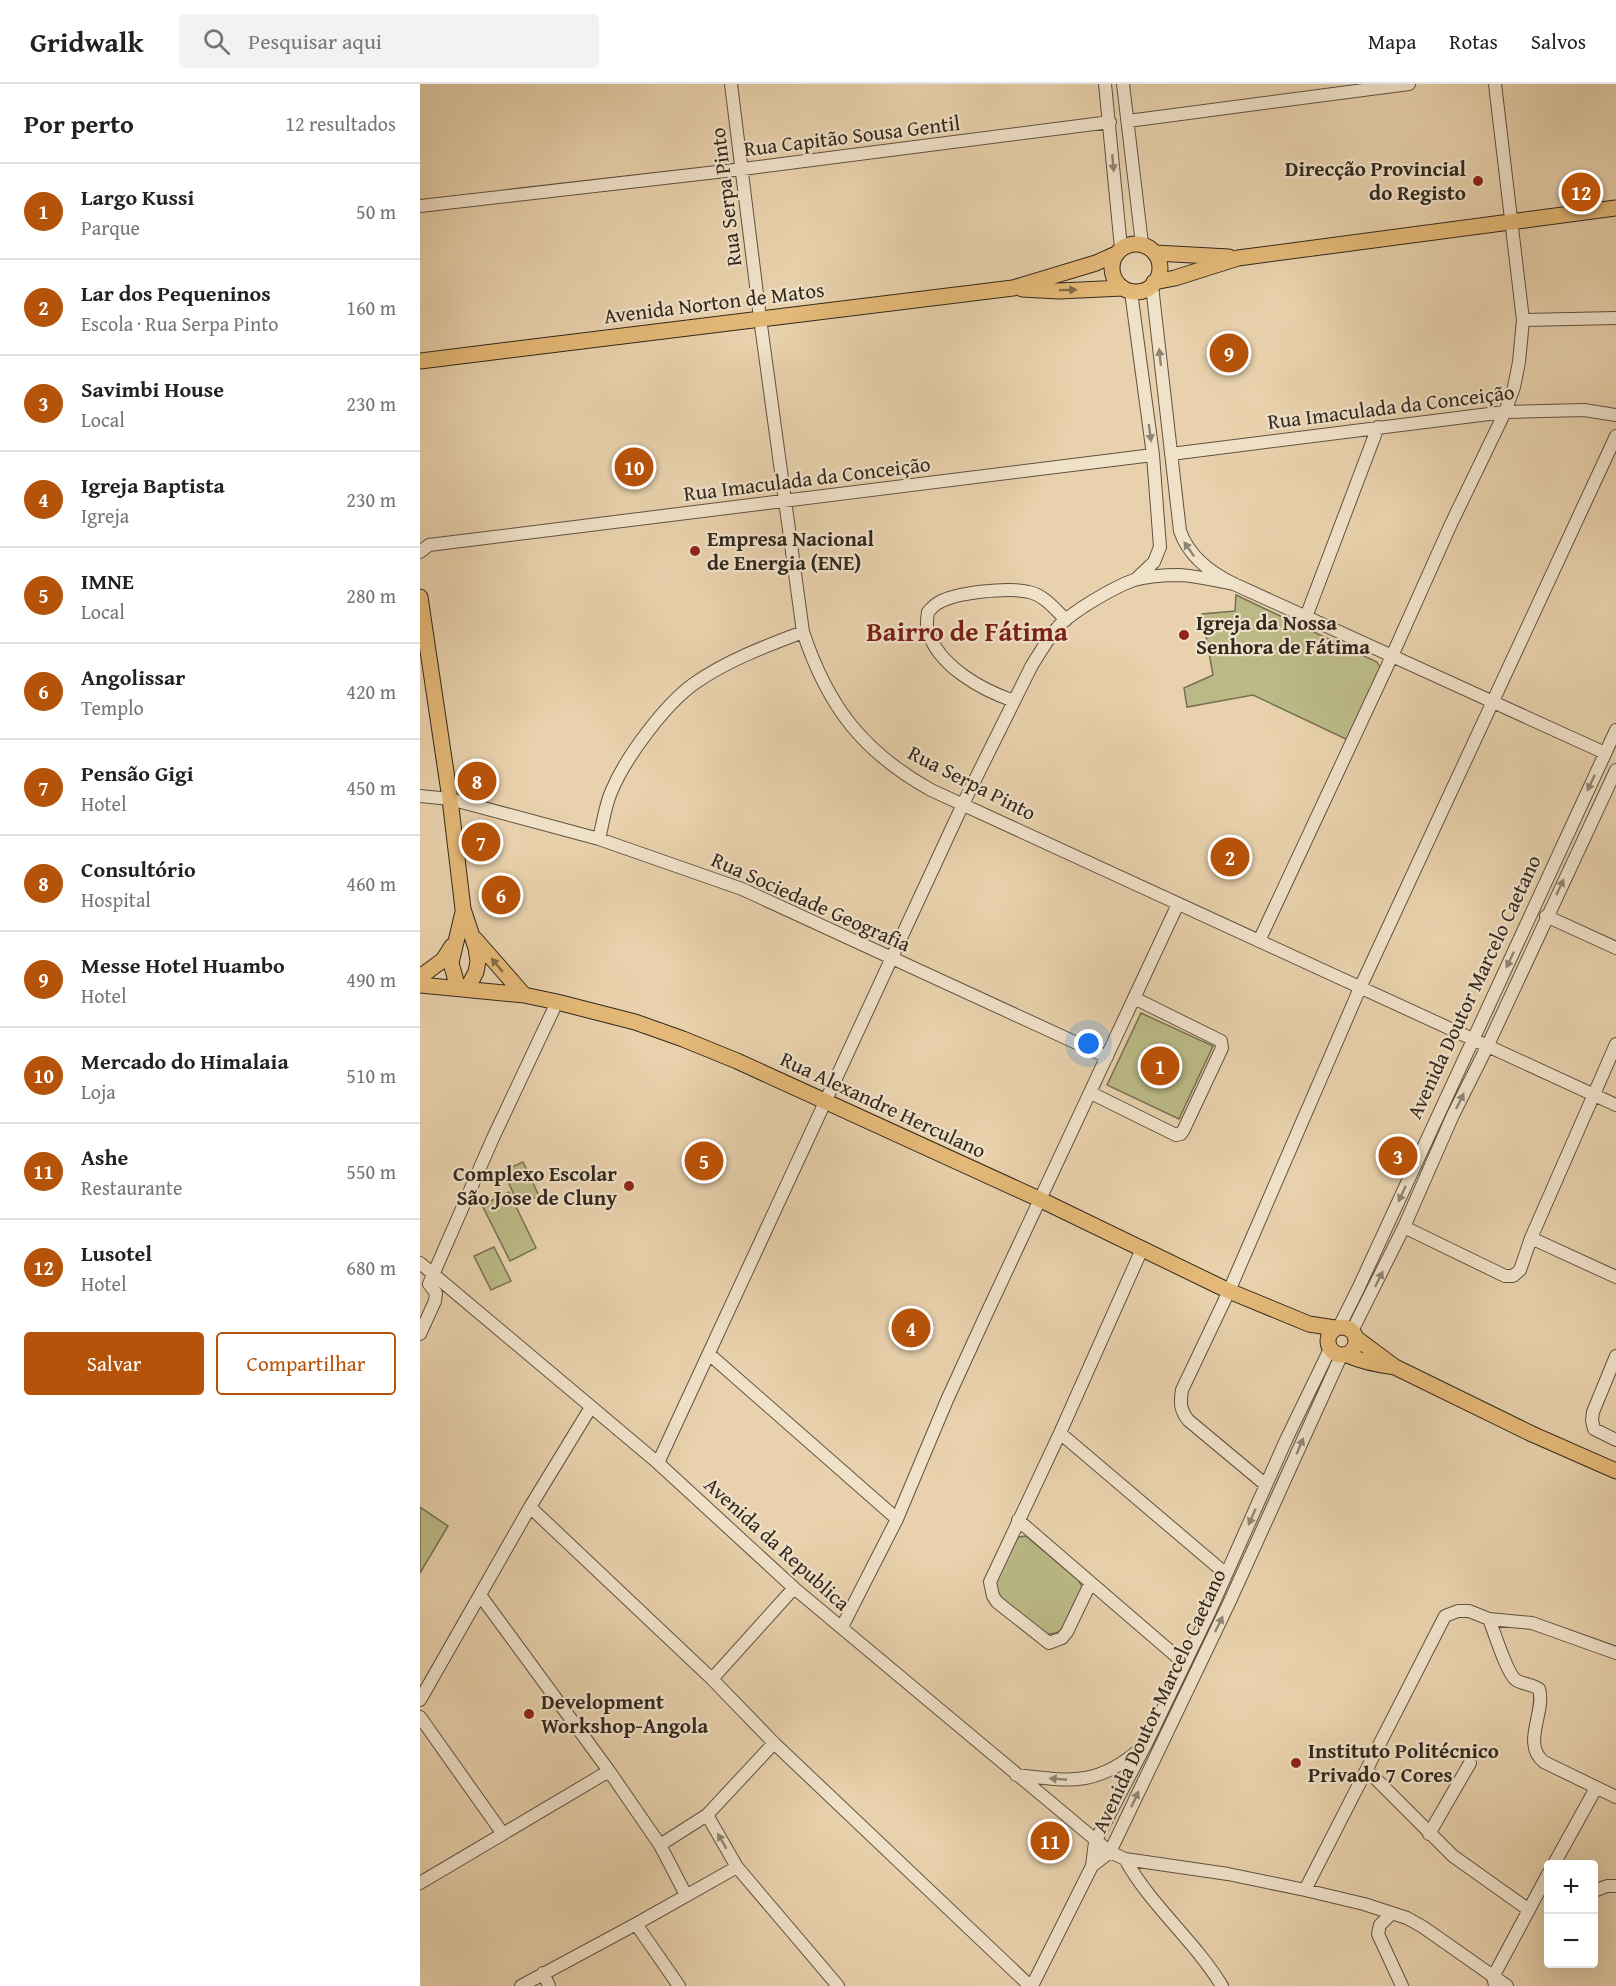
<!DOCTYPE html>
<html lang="pt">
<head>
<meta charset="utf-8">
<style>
  :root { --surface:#fff; --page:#f2f2f2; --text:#222; --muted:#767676; --line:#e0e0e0; --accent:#b45309 }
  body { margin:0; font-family:"Gentium Book Plus",serif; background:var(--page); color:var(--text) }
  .controls { position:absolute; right:18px; bottom:18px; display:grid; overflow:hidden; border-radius:6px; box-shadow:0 6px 24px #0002 }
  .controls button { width:54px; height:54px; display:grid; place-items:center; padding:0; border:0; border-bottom:2px solid var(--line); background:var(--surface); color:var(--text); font:30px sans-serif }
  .you { position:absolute; left:669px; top:960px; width:21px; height:21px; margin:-15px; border:4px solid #fff; border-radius:50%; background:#1a73e8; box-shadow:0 0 0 9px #1a73e833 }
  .badge { display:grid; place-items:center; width:39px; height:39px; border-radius:50%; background:var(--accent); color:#fff; font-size:20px; font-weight:700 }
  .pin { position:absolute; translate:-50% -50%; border:3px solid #fff; box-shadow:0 2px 6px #0006 }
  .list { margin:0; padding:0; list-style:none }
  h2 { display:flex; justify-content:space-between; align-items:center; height:78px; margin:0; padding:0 24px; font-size:26px }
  h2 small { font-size:20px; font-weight:400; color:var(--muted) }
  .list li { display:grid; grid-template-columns:39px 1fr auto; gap:18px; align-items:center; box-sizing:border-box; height:96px; padding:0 24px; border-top:2px solid var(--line) }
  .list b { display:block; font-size:22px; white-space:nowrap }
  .list p { margin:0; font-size:20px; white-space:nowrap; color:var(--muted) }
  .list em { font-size:20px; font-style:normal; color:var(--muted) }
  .actions { display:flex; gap:12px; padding:18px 24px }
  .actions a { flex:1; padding:14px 0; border:2px solid var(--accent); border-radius:6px; text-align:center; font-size:21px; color:var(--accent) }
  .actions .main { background:var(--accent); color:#fff }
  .icon { flex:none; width:33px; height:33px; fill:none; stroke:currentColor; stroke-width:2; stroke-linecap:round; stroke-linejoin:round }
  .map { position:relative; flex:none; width:1196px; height:1902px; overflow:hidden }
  header { display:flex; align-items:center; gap:36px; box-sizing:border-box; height:84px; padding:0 30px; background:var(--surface); border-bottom:2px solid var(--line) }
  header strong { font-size:28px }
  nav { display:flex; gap:33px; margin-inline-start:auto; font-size:21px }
  .search { width:420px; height:54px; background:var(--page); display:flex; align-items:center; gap:15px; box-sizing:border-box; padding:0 21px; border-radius:6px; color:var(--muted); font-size:22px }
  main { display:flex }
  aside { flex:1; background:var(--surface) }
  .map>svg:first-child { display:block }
  .green { fill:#bbba86; stroke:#767152; stroke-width:1.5 }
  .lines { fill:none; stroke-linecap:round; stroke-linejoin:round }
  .minor-casing { stroke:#5f5242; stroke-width:14 }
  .major-casing { stroke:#31281e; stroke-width:17 }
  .minor { stroke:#f0e1c9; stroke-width:12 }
  .major { stroke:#e4b876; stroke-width:15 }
  .oneway { fill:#908474 }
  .oneway2 { fill:#826946 }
  .poi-dot { fill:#8f2418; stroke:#f0e1c9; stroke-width:2 }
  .labels { text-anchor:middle; stroke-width:4.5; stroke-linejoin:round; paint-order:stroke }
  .street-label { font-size:21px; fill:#31281e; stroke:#f0e1c9 }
  .poi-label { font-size:21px; font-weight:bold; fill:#31281e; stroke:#f0e1c9; text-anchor:start }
  .district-label { font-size:27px; font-weight:bold; fill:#7a1f14; stroke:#f0e1c9 }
</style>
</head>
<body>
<header>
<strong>Gridwalk</strong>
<div class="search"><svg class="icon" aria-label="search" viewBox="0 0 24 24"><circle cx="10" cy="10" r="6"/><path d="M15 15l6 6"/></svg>Pesquisar aqui</div>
<nav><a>Mapa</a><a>Rotas</a><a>Salvos</a></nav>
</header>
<main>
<aside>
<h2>Por perto<small>12 resultados</small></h2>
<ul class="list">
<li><span class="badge">1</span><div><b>Largo Kussi</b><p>Parque</p></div><em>50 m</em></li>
<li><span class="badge">2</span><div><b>Lar dos Pequeninos</b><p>Escola · Rua Serpa Pinto</p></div><em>160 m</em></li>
<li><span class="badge">3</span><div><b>Savimbi House</b><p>Local</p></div><em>230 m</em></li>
<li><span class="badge">4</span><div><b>Igreja Baptista</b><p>Igreja</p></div><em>230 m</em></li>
<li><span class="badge">5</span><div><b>IMNE</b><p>Local</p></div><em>280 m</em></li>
<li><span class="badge">6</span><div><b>Angolissar</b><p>Templo</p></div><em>420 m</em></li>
<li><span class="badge">7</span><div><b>Pensão Gigi</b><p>Hotel</p></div><em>450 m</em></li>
<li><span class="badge">8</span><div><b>Consultório</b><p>Hospital</p></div><em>460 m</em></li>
<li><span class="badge">9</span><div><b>Messe Hotel Huambo</b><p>Hotel</p></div><em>490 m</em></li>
<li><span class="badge">10</span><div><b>Mercado do Himalaia</b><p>Loja</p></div><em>510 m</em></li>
<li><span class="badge">11</span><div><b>Ashe</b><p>Restaurante</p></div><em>550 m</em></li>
<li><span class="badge">12</span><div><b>Lusotel</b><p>Hotel</p></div><em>680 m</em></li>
</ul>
<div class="actions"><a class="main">Salvar</a><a>Compartilhar</a></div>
</aside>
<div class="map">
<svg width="1196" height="1902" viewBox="0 0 1196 1902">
  <rect width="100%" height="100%" fill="#e8d1ac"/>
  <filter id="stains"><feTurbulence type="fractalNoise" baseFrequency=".00333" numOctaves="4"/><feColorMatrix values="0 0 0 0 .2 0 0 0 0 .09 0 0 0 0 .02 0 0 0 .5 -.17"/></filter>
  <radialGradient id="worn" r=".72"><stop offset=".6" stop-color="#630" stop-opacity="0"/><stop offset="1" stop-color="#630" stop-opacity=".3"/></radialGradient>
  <path class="green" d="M 816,511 L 957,578 L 961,585 L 928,656 L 833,611 L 767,623 L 764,604 L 793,591 L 782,530 L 815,527 Z
    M 721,929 L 793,962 L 759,1035 L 687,1001 Z
    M 103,1078 L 119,1112 L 99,1121 L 83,1087 Z
    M 89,1108 L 116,1164 L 90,1177 L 62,1121 Z
    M 74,1163 L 91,1197 L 71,1206 L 54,1172 Z
    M 0,1423 L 28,1442 L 0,1489 Z
    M 606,1452 L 658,1496 L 662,1502 C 661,1512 647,1538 641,1546 C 637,1549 632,1550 627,1550 L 575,1511 L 573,1506 L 577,1494 L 597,1455 L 599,1453 Z"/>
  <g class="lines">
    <defs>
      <path id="minor" d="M 311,0 L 340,234 L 383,548 C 408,623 443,668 511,706 L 1196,1021
        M 685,0 L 701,164
        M 703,0 L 722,160
        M 708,37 L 989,0
        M 0,122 L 323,85 L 690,38
        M 732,202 L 760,447 C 769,473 791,489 814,500 L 1185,669
        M 711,208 L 733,371 L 740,463 L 734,478 L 715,496
        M 1103,236 L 1196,234
        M 751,370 L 1085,328 L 1164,326 L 1196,331
        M 0,468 L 9,461 L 733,371
        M 886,533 L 958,343
        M 594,617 C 562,606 518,582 508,547 C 506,541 507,534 508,528 C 511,525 514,521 518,519 C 536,508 589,503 609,508 C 624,511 636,526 646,536
        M 0,712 L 30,715 L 179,755 L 322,805 L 687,973
        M 179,755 C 183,739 185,721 192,706 C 206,673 245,620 275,599 C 308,576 346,562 383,548
        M 1126,832 L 1196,864
        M 839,857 L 972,572 L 1031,440 L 1085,328 L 1094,303 L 1099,278 L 1103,236 L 1075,0
        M 671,1009 L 756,1051 L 761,1050 L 764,1045 L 802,964 L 801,957 L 714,914
        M 984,1143 L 1085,1192 L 1093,1192 L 1100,1186 L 1111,1154 L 1196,960
        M 1111,1154 L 1196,1193
        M 0,1179 L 238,1379 L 374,1504 L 690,1768 L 705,1775 L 808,1790 L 885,1806 L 944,1820 L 987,1834 L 1003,1843 L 1087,1902
        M 9,1200 L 73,1054 L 137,918
        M 919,1243 L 938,1205 L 1196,646
        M 932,1247 L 984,1143 L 1033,1031 L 1067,963 L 1196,686
        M 0,1250 L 15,1217 L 16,1209 L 9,1200
        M 289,1270 L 477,1435
        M 1196,1272 L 1173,1328 L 1172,1336 L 1174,1345 L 1196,1356
        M 640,1349 L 806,1490
        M 238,1379 L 543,720 L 611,583 C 619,570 627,556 637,544 C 651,528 694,503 714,496 C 728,492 746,491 760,491 C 778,492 797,497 814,500
        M 846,1401 L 768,1336 C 760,1326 760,1318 762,1306 L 809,1207 L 940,904 L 1196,352
        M 110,1423 L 292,1595 L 354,1659 L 610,1902
        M 598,1436 L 764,1579
        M 670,1500 L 647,1548 L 642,1554 L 629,1559 L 577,1518 L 573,1512 L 570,1498 L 640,1349 L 722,1165
        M 60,1511 L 189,1687 L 240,1761 L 266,1811
        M 1069,1535 C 1074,1547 1087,1590 1096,1596 C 1102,1600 1111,1600 1119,1605 C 1126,1628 1101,1660 1124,1678 L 1196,1713
        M 422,1543 L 477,1435 L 527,1316 L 565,1233 L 758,820
        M 292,1595 L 374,1504
        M 0,1616 L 110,1423 L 171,1323
        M 0,1633 L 83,1750
        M 947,1686 L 1033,1772 L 1109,1826
        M 596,1691 C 649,1697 677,1703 720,1665
        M 287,1731 L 317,1783 L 418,1902
        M 1009,1750 L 1050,1679
        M 240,1761 L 287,1731 L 354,1659
        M 705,1775 C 731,1822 774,1856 802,1902
        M 1134,1780 L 1176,1704
        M 672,1782 L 690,1768 L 810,1517 L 921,1272
        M 0,1799 L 189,1687
        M 885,1806 L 1025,1532 L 1038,1527 L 1049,1527 L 1069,1535 L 1112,1539 L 1196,1569
        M 1174,1807 L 1187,1802 L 1196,1802
        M 971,1830 L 960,1841 L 958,1850 L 982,1902
        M 216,1840 L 259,1902
        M 123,1889 L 129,1902
        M 1075,1901 L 1073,1893 L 1128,1790
        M 101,1902 L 216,1840 L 317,1783
        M 612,1902 L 672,1782 L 675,1758 L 727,1658 L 789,1529 L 866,1356 L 910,1265"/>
      <path id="major" d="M692 184a24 24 0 1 1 48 0a24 24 0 1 1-48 0Z
        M 735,169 L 809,173
        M 734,198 L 755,194 L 818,174 L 1196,124
        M 602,205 L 639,207 L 703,204
        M 0,277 L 593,204 L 676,179 L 696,170
        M 0,513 L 30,715 L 43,825 L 56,864 L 58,877 L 56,888 L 47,905
        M 55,855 L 104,911
        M 0,893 L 23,876 L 32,862
        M 0,901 L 104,911 L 137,918 L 215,938 L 263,955 L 317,977 L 619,1115 L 809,1207 L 889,1240 L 915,1244
        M 38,904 L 31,879 L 43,828
        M908 1257a14 14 0 1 1 28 0a14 14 0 1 1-28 0Z
        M 936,1254 L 975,1283 L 1112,1350 L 1196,1387
        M 927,1271 C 943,1278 958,1281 975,1283"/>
    </defs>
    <use href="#minor" class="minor-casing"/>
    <use href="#major" class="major-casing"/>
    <use href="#minor" class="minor"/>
    <use href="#major" class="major"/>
  </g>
  <defs><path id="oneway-solid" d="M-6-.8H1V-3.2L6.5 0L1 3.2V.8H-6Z" transform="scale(1.5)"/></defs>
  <g class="oneway">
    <use href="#oneway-solid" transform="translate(693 79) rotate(85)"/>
    <use href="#oneway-solid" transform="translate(740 273) rotate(-96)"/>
    <use href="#oneway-solid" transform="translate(730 349) rotate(82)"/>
    <use href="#oneway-solid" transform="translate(769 465) rotate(-125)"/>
    <use href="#oneway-solid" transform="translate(1171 699) rotate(115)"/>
    <use href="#oneway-solid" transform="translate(1140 803) rotate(-65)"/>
    <use href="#oneway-solid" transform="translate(1090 876) rotate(115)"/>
    <use href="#oneway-solid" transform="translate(1040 1017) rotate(-64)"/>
    <use href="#oneway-solid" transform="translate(982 1110) rotate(115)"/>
    <use href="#oneway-solid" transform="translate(959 1195) rotate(-64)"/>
    <use href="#oneway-solid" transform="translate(880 1362) rotate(-67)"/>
    <use href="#oneway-solid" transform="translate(832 1433) rotate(114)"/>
    <use href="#oneway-solid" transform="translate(799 1540) rotate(-64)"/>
    <use href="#oneway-solid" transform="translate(638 1695) rotate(-175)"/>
    <use href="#oneway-solid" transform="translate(715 1715) rotate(-65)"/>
    <use href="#oneway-solid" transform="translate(302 1757) rotate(-120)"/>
  </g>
  <g class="oneway2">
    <use href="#oneway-solid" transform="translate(648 206) rotate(-1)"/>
    <use href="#oneway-solid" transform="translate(77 881) rotate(-130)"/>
  </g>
  <g class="poi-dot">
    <circle cx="1058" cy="97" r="6"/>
    <circle cx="275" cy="467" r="6"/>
    <circle cx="764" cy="551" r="6"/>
    <circle cx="209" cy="1102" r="6"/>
    <circle cx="109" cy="1630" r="6"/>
    <circle cx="876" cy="1679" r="6"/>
  </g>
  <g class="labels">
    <g class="street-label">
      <text transform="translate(432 52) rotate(-7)" y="7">Rua Capitão Sousa Gentil</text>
      <text transform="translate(306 113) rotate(-97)" y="7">Rua Serpa Pinto</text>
      <text transform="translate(294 219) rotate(-7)" y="7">Avenida Norton de Matos</text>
      <text transform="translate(971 323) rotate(-7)" y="7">Rua Imaculada da Conceição</text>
      <text transform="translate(387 395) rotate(-7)" y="7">Rua Imaculada da Conceição</text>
      <text transform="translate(552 699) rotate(27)" y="7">Rua Serpa Pinto</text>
      <text transform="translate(391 818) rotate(24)" y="7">Rua Sociedade Geografia</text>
      <text transform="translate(1054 903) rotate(-65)" y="7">Avenida Doutor Marcelo Caetano</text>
      <text transform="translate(463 1021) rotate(25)" y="7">Rua Alexandre Herculano</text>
      <text transform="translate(357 1460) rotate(42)" y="7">Avenida da Republica</text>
      <text transform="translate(739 1617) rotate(-65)" y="7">Avenida Doutor Marcelo Caetano</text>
    </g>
    <g class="poi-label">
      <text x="1046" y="92" text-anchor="end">Direcção Provincial<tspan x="1046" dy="24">do Registo</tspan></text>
      <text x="287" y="462">Empresa Nacional<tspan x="287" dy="24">de Energia (ENE)</tspan></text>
      <text x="776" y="546">Igreja da Nossa<tspan x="776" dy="24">Senhora de Fátima</tspan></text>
      <text x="197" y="1097" text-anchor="end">Complexo Escolar<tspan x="197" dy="24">São Jose de Cluny</tspan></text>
      <text x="121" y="1625">Development<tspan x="121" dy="24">Workshop-Angola</tspan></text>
      <text x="888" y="1674">Instituto Politécnico<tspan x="888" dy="24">Privado 7 Cores</tspan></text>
    </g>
    <g class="district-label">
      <text x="547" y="557">Bairro de Fátima</text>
    </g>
  </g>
  <rect width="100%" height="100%" filter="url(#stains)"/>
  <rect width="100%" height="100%" fill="url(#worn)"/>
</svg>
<div class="controls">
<button>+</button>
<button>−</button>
</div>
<div class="you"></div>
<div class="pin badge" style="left:740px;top:982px">1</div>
<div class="pin badge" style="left:810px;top:773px">2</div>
<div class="pin badge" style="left:978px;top:1072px">3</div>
<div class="pin badge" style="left:491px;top:1244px">4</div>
<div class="pin badge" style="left:284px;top:1077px">5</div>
<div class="pin badge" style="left:81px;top:811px">6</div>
<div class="pin badge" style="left:61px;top:758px">7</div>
<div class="pin badge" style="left:57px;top:697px">8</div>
<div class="pin badge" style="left:809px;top:269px">9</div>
<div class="pin badge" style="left:214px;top:383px">10</div>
<div class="pin badge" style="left:630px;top:1757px">11</div>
<div class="pin badge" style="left:1161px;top:108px">12</div>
</div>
</main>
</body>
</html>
